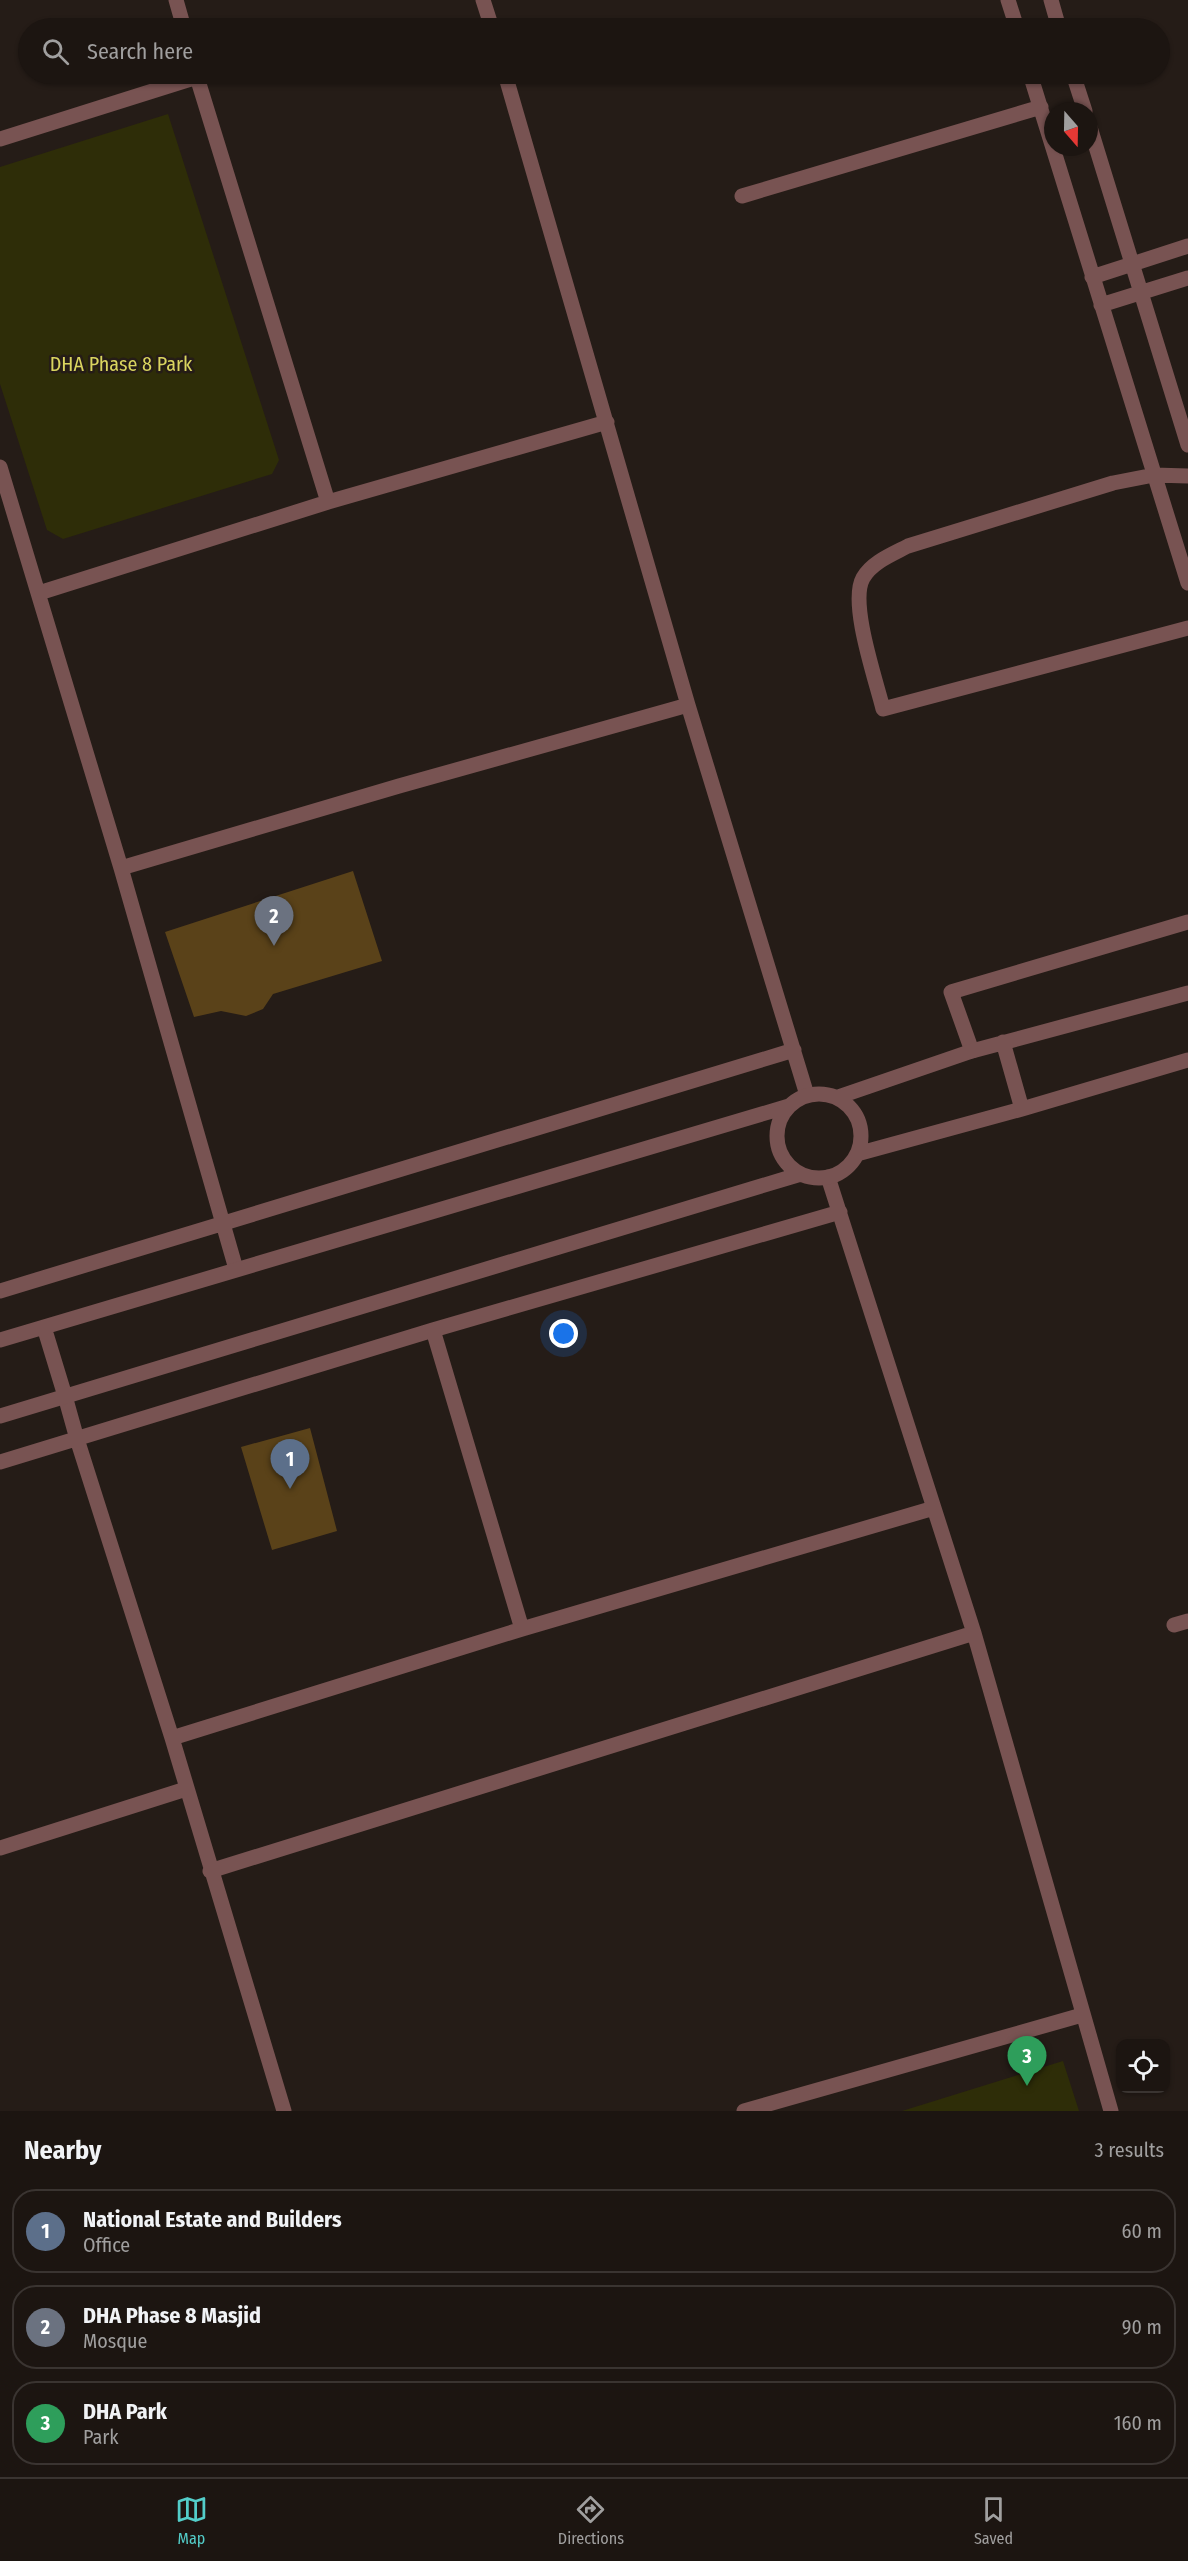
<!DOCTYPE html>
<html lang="en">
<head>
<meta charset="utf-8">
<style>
  :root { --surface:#1c1511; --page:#29221f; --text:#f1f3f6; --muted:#a09f9f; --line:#3a3431; --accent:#53cdc9 }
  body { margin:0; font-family:"Fira Sans Condensed",sans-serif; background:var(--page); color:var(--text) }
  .controls { position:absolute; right:18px; bottom:18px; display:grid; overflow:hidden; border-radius:12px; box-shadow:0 2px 4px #0004 }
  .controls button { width:54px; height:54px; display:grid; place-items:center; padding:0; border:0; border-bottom:2px solid var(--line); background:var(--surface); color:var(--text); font:30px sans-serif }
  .compass { position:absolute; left:1044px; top:102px; width:54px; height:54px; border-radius:50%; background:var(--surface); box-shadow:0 2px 4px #0004; rotate:160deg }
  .you { position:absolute; left:564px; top:1334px; width:21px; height:21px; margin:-15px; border:4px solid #fff; border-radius:50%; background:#1a73e8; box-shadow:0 0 0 9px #1a73e833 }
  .badge { display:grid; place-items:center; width:39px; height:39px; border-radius:50%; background:var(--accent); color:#fff; font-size:20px; font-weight:700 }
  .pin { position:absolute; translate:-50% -50px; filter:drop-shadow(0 2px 3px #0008) }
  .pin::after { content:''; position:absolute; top:32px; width:21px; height:18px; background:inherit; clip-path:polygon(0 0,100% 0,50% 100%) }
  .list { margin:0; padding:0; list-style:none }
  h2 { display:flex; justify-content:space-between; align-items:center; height:78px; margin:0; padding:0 24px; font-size:26px }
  h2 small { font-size:20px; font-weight:400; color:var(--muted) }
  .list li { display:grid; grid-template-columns:39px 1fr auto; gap:18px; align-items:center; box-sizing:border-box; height:84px; margin:0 12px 12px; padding:0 12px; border:2px solid var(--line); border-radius:24px }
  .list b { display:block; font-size:22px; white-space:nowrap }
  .list p { margin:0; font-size:20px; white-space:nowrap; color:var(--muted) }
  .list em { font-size:20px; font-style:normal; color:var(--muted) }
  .icon { flex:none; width:33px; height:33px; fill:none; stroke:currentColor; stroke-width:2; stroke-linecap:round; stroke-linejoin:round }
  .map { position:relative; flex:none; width:1188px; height:2111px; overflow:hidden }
  .search { position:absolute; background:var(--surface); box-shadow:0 2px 4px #0004; left:18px; right:18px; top:18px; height:66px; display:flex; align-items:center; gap:15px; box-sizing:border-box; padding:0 21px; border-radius:33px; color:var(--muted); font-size:22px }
  .sheet { height:366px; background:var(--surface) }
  nav { display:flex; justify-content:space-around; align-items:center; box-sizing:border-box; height:84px; border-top:2px solid var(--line); background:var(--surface); font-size:16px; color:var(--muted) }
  nav a { display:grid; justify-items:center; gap:3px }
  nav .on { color:var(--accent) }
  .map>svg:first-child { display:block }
  .green { fill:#2e2d08 }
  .building { fill:#5a4219 }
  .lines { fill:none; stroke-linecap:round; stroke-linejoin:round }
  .service { stroke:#785352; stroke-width:15 }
  .minor { stroke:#785352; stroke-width:15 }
  .tertiary { stroke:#785352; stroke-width:15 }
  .labels { text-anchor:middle; stroke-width:5; stroke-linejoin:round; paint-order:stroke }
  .park-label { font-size:20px; fill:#dad55f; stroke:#251c17 }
</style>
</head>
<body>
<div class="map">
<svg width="1188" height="2111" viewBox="0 0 1188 2111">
  <rect width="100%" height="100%" fill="#251c17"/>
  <path class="green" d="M 168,114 L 279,460 L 272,474 L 63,539 L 47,530 L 0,384 L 0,167 Z
    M 1063,2061 L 1079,2111 L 902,2111 Z"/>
  <path class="building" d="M 353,871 L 382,961 L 273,994 L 263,1009 L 246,1016 L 221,1011 L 194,1017 L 165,932 Z
    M 310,1428 L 337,1531 L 272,1550 L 241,1447 Z"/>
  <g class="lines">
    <path class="service" d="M 972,1051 L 951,992 L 1188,922"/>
    <path class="minor" d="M 176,0 L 184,28
      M 483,0 L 492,28
      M 1008,0 L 1017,28
      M 1051,0 L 1059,28
      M 196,74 L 328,502
      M 505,74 L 688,705 L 807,1095
      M 1030,74 L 1188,583
      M 1073,74 L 1085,111
      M 1089,124 L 1188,445
      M 0,139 L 197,77
      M 742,196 L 1041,107
      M 1092,277 L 1188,246
      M 1101,305 L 1188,278
      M 0,467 L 121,868 L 236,1269
      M 1188,476 L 1154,475 L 1113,483 L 908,546 C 893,554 872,562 863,578 C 849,603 876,680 883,709 L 1188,628
      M 39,593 L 328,502 L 607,422
      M 121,868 L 399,786 L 688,705
      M 828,1177 L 974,1633 L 1111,2111
      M 0,1291 L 794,1050
      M 433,1330 L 522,1629
      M 65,1396 L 77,1439 L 172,1738 L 284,2111
      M 0,1462 L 433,1330 L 840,1212
      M 1174,1625 L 1188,1621
      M 172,1738 L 522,1629 L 934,1508
      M 0,1848 L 186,1789
      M 210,1871 L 974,1633
      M 744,2111 L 1082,2015"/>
    <path class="tertiary" d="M 1003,1042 L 1022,1109
      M777 1136a42 42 0 1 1 84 0a42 42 0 1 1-84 0Z
      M 838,1097 L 972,1051 L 1188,993
      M 857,1154 L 1022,1109 L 1188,1060
      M 44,1327 L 65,1396
      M 0,1340 L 789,1106
      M 0,1416 L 801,1174"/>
  </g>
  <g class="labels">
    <g class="park-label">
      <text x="121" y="371">DHA Phase 8 Park</text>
    </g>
  </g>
</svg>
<div class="controls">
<button><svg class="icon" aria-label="locate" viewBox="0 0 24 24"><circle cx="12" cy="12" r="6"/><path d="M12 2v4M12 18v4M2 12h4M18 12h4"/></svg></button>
</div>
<svg class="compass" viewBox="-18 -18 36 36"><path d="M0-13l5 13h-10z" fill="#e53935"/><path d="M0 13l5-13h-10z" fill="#a09f9f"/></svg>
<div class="you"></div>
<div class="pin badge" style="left:290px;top:1489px;background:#5c6f8a">1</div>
<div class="pin badge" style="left:274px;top:946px;background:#6b7280">2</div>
<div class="pin badge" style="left:1027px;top:2086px;background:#2e9e5b">3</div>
<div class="search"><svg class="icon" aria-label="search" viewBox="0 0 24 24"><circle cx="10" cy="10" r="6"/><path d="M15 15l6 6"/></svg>Search here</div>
</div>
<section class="sheet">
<h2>Nearby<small>3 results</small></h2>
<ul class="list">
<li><span class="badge" style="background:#5c6f8a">1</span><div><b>National Estate and Builders</b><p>Office</p></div><em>60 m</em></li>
<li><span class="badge" style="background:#6b7280">2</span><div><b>DHA Phase 8 Masjid</b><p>Mosque</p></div><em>90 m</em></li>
<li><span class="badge" style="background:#2e9e5b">3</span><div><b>DHA Park</b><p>Park</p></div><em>160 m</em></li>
</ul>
</section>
<nav>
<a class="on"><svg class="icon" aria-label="map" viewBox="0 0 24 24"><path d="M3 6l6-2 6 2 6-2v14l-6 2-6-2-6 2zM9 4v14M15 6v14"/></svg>Map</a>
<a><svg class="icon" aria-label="directions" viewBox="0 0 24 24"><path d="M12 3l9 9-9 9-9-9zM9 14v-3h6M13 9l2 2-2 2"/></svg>Directions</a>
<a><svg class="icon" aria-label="saved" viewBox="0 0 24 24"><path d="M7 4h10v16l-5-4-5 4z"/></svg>Saved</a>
</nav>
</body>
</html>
